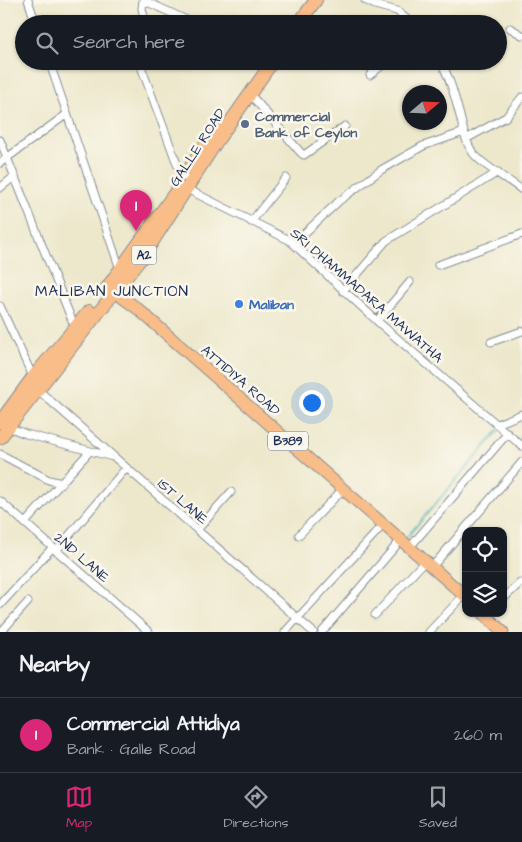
<!DOCTYPE html>
<html lang="en">
<head>
<meta charset="utf-8">
<style>
  :root { --surface:#171b24; --page:#20242c; --text:#f1f3f6; --muted:#9ea1a6; --line:#363941; --accent:#db2777 }
  body { margin:0; font-family:"Architects Daughter",sans-serif; background:var(--page); color:var(--text) }
  .controls { position:absolute; right:15px; bottom:15px; display:grid; overflow:hidden; border-radius:10px; box-shadow:0 1px 4px #0004 }
  .controls button { width:45px; height:45px; display:grid; place-items:center; padding:0; border:0; border-bottom:1px solid var(--line); background:var(--surface); color:var(--text); font:25px sans-serif }
  .compass { position:absolute; left:402px; top:85px; width:45px; height:45px; border-radius:50%; background:var(--surface); box-shadow:0 1px 4px #0004; rotate:71deg }
  .you { position:absolute; left:311px; top:402px; width:18px; height:18px; margin:-12px; border:4px solid #fff; border-radius:50%; background:#1a73e8; box-shadow:0 0 0 8px #1a73e833 }
  .badge { display:grid; place-items:center; width:32px; height:32px; border-radius:50%; background:var(--accent); color:#fff; font-size:16px; font-weight:700 }
  .pin { position:absolute; translate:-50% -41px; filter:drop-shadow(0 1px 2px #0008) }
  .pin::after { content:''; position:absolute; top:26px; width:18px; height:15px; background:inherit; clip-path:polygon(0 0,100% 0,50% 100%) }
  .list { margin:0; padding:0; list-style:none }
  h2 { display:flex; justify-content:space-between; align-items:center; height:65px; margin:0; padding:0 20px; font-size:21px }
  h2 small { font-size:16px; font-weight:400; color:var(--muted) }
  .list li { display:grid; grid-template-columns:32px 1fr auto; gap:15px; align-items:center; box-sizing:border-box; height:75px; padding:0 20px; border-top:1px solid var(--line) }
  .list b { display:block; font-size:19px; white-space:nowrap }
  .list p { margin:0; font-size:16px; white-space:nowrap; color:var(--muted) }
  .list em { font-size:16px; font-style:normal; color:var(--muted) }
  .icon { flex:none; width:28px; height:28px; fill:none; stroke:currentColor; stroke-width:2; stroke-linecap:round; stroke-linejoin:round }
  .map { position:relative; flex:none; width:522px; height:632px; overflow:hidden }
  .search { position:absolute; background:var(--surface); box-shadow:0 1px 4px #0004; left:15px; right:15px; top:15px; height:55px; display:flex; align-items:center; gap:12px; box-sizing:border-box; padding:0 18px; border-radius:28px; color:var(--muted); font-size:19px }
  .sheet { height:140px; background:var(--surface) }
  nav { display:flex; justify-content:space-around; align-items:center; box-sizing:border-box; height:70px; border-top:1px solid var(--line); background:var(--surface); font-size:14px; color:var(--muted) }
  nav a { display:grid; justify-items:center; gap:2px }
  nav .on { color:var(--accent) }
  .map>svg:first-child { display:block }
  .lines { fill:none; stroke-linecap:round; stroke-linejoin:round }
  .stream { stroke:#3dadb7; stroke-width:2 }
  .street-casing { stroke:#848c95; stroke-width:9 }
  .primary-casing { stroke:#848c95; stroke-width:13 }
  .highway-casing { stroke:#848c95; stroke-width:14 }
  .street { stroke:#fff; stroke-width:7 }
  .primary { stroke:#f8bd89; stroke-width:11 }
  .highway { stroke:#f8bd89; stroke-width:12 }
  .service-dot { fill:#5c6f8a; stroke:#fbf7ec; stroke-width:2 }
  .shop-dot { fill:#3f7fe0; stroke:#fbf7ec; stroke-width:2 }
  .labels { text-anchor:middle; stroke-width:5; stroke-linejoin:round; paint-order:stroke }
  .shield { fill:#fbf7ec; stroke:#5e6b89; stroke-width:1 }
  .shield-label { font-size:12px; font-weight:bold; fill:#1b2f5e }
  .service-label { font-size:14px; font-weight:bold; fill:#4e5e75; stroke:#fbf7ec; text-anchor:start }
  .street-label { font-size:14px; fill:#1b2f5e; stroke:#fbf7ec }
  .shop-label { font-size:14px; font-weight:bold; fill:#366cbe; stroke:#fbf7ec; text-anchor:start }
  .neighbourhood-label { font-size:15px; letter-spacing:1px; fill:#1b2f5e; stroke:#fbf7ec }
</style>
</head>
<body>
<div class="map">
<svg width="522" height="632" viewBox="0 0 522 632">
  <rect width="100%" height="100%" fill="#fbf7ec"/>
  <filter id="ink" filterUnits="userSpaceOnUse"><feTurbulence type="fractalNoise" baseFrequency=".02" numOctaves="2"/><feDisplacementMap in="SourceGraphic" scale="10" xChannelSelector="R" yChannelSelector="G"/><feConvolveMatrix kernelMatrix="1 2 1 2 8 2 1 2 1" color-interpolation-filters="sRGB"/></filter>
  <filter id="wash" filterUnits="userSpaceOnUse"><feTurbulence type="fractalNoise" baseFrequency=".0096" numOctaves="4" result="noise"/><feDisplacementMap in="SourceGraphic" scale="20" xChannelSelector="R" yChannelSelector="G"/><feGaussianBlur stdDeviation="1.12" result="paint"/><feColorMatrix in="noise" values="0 0 0 0 0 0 0 0 0 0 0 0 0 0 0 0 0 1.4 0 .05"/><feComposite in="paint" operator="in"/></filter>
  <g filter="url(#wash)">
    <rect width="100%" height="100%" fill="#ede8cc"/>
    <g class="lines">
      <path class="stream" d="M 406,538 L 499,430"/>
    </g>
  </g>
  <g filter="url(#ink)">
    <g class="lines">
      <defs>
        <path id="street" d="M 28,0 L 36,24
          M 365,0 L 375,5 L 397,11 L 412,24
          M 146,24 L 142,9 L 143,0 L 191,22
          M 510,28 L 522,35
          M 49,61 L 120,269
          M 440,61 C 450,77 455,98 460,116 C 463,128 465,142 473,153 C 483,166 508,179 522,190
          M 142,69 L 180,172 L 191,183
          M 370,75 L 388,61
          M 250,94 L 301,153 L 304,155 L 345,126
          M 466,139 L 506,117 L 522,97
          M 0,140 L 75,328
          M 0,163 L 67,114
          M 0,188 L 15,176
          M 185,188 L 289,240 L 377,321 L 522,446
          M 251,222 L 286,178
          M 293,244 L 339,201 L 381,170 L 423,146 L 464,132
          M 438,265 L 522,234
          M 343,291 L 386,241 L 498,172
          M 0,306 L 33,377
          M 377,321 L 410,282
          M 491,342 L 522,331
          M 37,389 L 313,632
          M 497,424 L 522,414
          M 8,427 L 26,434 L 113,457
          M 0,454 L 49,480 L 62,483
          M 0,501 L 149,632
          M 25,523 L 90,451
          M 197,530 L 231,492
          M 299,535 L 343,489
          M 410,547 L 507,434
          M 56,551 L 126,468
          M 432,567 L 522,462
          M 503,599 L 520,583
          M 0,605 L 52,548
          M 375,615 L 425,561
          M 1,632 L 28,602
          M 285,632 L 383,525
          M 322,632 L 401,540
          M 429,632 L 464,595"/>
        <path id="primary" d="M 108,287 L 138,309 L 466,597
          M 483,613 L 503,632"/>
        <path id="highway" d="M 298,24 L 316,0
          M 190,168 L 217,126
          M 106,289 L 179,187
          M 0,422 L 33,377 L 89,311
          M 0,438 L 146,252 L 217,141 L 273,61"/>
      </defs>
      <use href="#street" class="street-casing"/>
      <use href="#primary" class="primary-casing"/>
      <use href="#highway" class="highway-casing"/>
      <use href="#street" class="street"/>
      <use href="#primary" class="primary"/>
      <use href="#highway" class="highway"/>
    </g>
  </g>
  <circle class="service-dot" cx="245" cy="124" r="5"/>
  <circle class="shop-dot" cx="239" cy="304" r="5"/>
  <g class="labels">
    <g class="shield">
      <rect x="131.5" y="245.5" width="25" height="19" rx="4"/>
      <rect x="268" y="431.5" width="40" height="19" rx="4"/>
    </g>
    <g class="shield-label">
      <text x="144" y="259">A2</text>
      <text x="288" y="445">B389</text>
    </g>
    <g class="service-label">
      <text x="255" y="121">Commercial<tspan x="255" dy="16">Bank of Ceylon</tspan></text>
    </g>
    <g class="street-label">
      <text transform="translate(197 147) rotate(-57)" y="5">GALLE ROAD</text>
      <text transform="translate(367 295) rotate(41)" y="5">SRI DHAMMADARA MAWATHA</text>
      <text transform="translate(241 380) rotate(41)" y="5">ATTIDIYA ROAD</text>
      <text transform="translate(183 501) rotate(41)" y="5">1ST LANE</text>
      <text transform="translate(82 557) rotate(41)" y="5">2ND LANE</text>
    </g>
    <g class="shop-label">
      <text x="249" y="309">Maliban</text>
    </g>
    <g class="neighbourhood-label">
      <text x="112" y="296">MALIBAN JUNCTION</text>
    </g>
  </g>
</svg>
<div class="controls">
<button><svg class="icon" aria-label="locate" viewBox="0 0 24 24"><circle cx="12" cy="12" r="6"/><path d="M12 2v4M12 18v4M2 12h4M18 12h4"/></svg></button>
<button><svg class="icon" aria-label="layers" viewBox="0 0 24 24"><path d="M12 4l9 5-9 5-9-5zM3 14l9 5 9-5"/></svg></button>
</div>
<svg class="compass" viewBox="-18 -18 36 36"><path d="M0-13l5 13h-10z" fill="#e53935"/><path d="M0 13l5-13h-10z" fill="#9ea1a6"/></svg>
<div class="you"></div>
<div class="pin badge" style="left:136px;top:231px">1</div>
<div class="search"><svg class="icon" aria-label="search" viewBox="0 0 24 24"><circle cx="10" cy="10" r="6"/><path d="M15 15l6 6"/></svg>Search here</div>
</div>
<section class="sheet">
<h2>Nearby<small></small></h2>
<ul class="list">
<li><span class="badge">1</span><div><b>Commercial Attidiya</b><p>Bank · Galle Road</p></div><em>260 m</em></li>
</ul>
</section>
<nav>
<a class="on"><svg class="icon" aria-label="map" viewBox="0 0 24 24"><path d="M3 6l6-2 6 2 6-2v14l-6 2-6-2-6 2zM9 4v14M15 6v14"/></svg>Map</a>
<a><svg class="icon" aria-label="directions" viewBox="0 0 24 24"><path d="M12 3l9 9-9 9-9-9zM9 14v-3h6M13 9l2 2-2 2"/></svg>Directions</a>
<a><svg class="icon" aria-label="saved" viewBox="0 0 24 24"><path d="M7 4h10v16l-5-4-5 4z"/></svg>Saved</a>
</nav>
</body>
</html>
